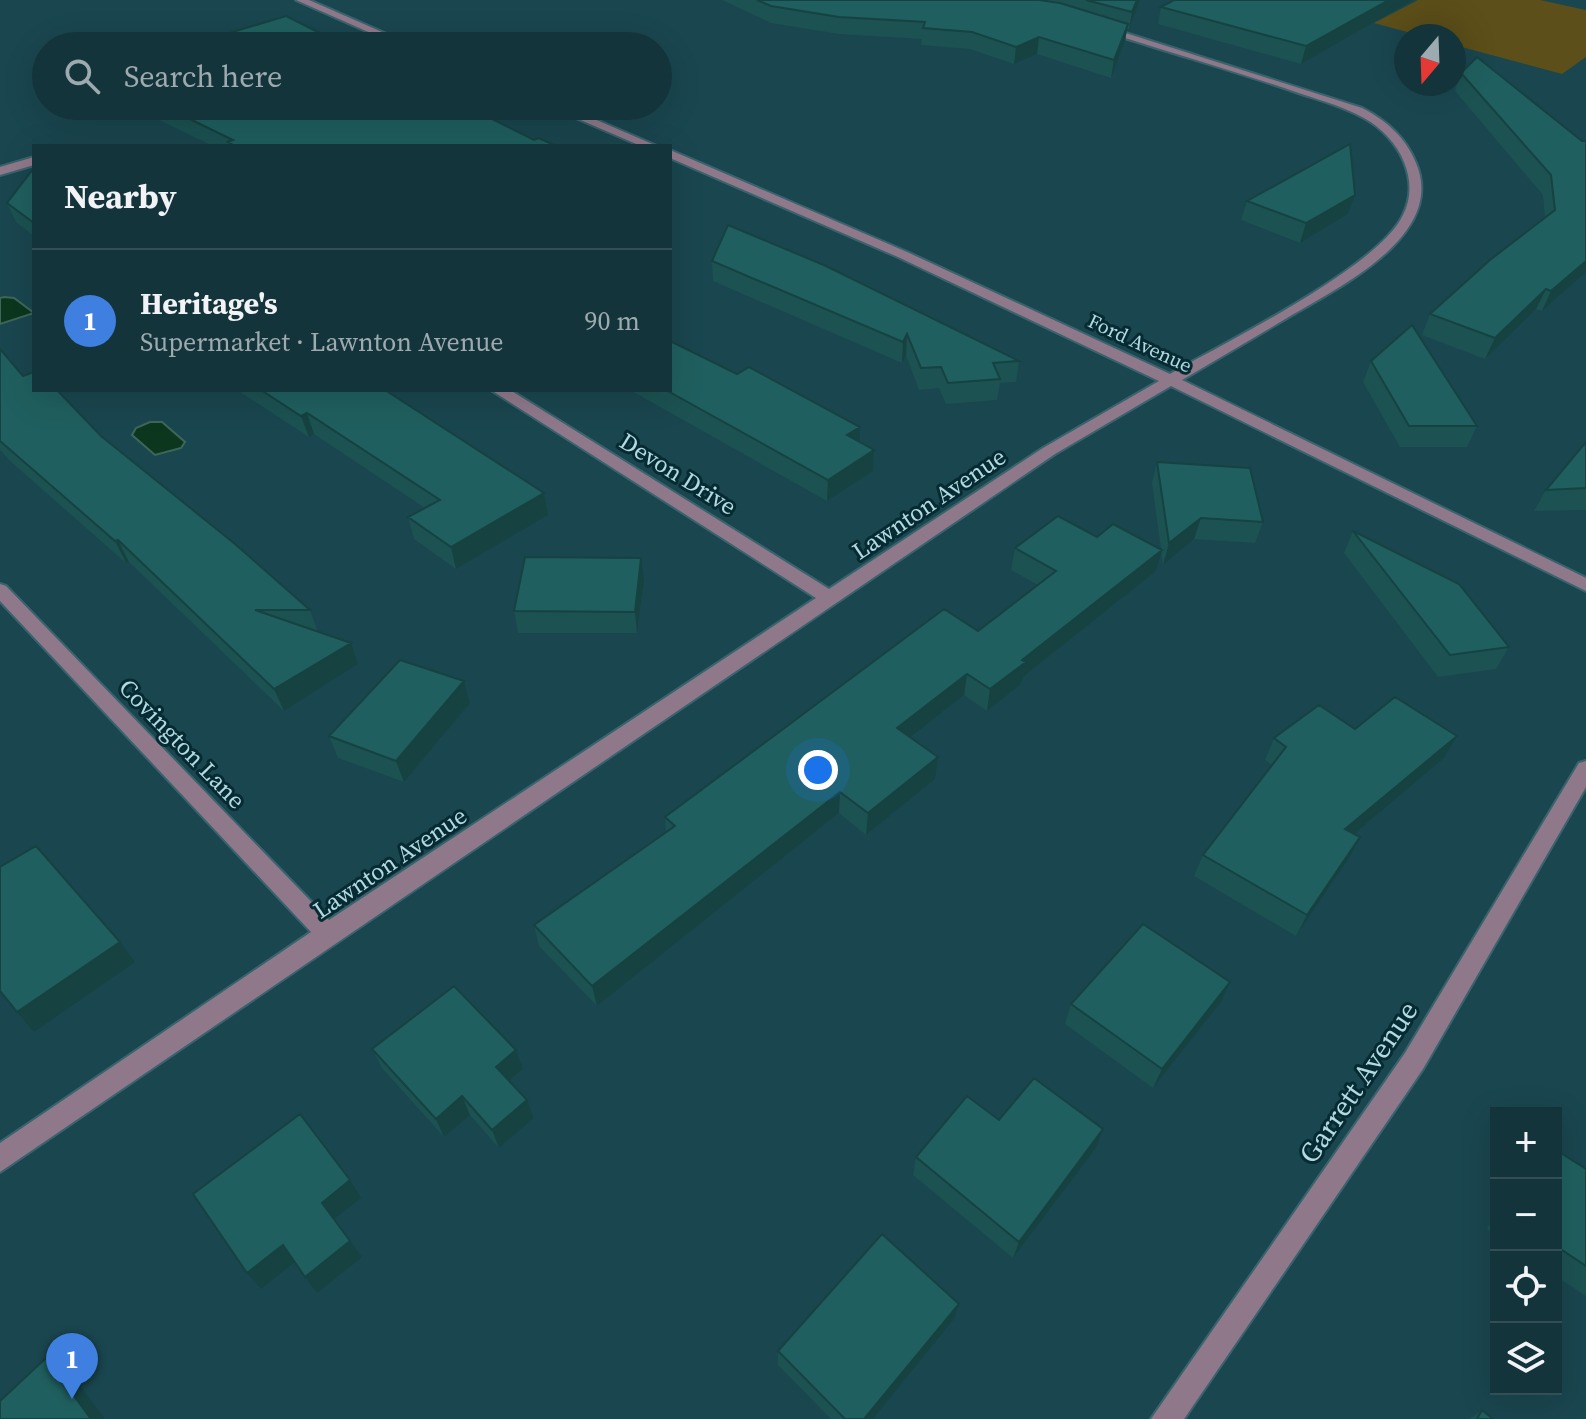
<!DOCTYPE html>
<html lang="en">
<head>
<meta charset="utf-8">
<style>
  :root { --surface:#14343b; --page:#213f46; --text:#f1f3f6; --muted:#9daaaf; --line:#334f55; --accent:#f49e89 }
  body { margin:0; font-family:"Source Serif 4",serif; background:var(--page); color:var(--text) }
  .controls { position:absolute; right:24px; bottom:24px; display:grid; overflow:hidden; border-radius:0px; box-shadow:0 8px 32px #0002 }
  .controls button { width:72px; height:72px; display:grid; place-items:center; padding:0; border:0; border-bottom:2px solid var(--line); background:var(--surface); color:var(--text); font:40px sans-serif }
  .compass { position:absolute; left:1394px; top:24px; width:72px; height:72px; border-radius:50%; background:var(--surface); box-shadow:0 8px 32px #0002; rotate:199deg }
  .you { position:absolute; left:818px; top:770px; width:28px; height:28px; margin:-20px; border:6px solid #fff; border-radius:50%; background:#1a73e8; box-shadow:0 0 0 12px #1a73e833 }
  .badge { display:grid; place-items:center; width:52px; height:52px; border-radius:50%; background:var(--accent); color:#fff; font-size:26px; font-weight:700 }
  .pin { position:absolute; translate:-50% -66px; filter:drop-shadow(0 2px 4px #0008) }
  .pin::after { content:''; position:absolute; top:42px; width:28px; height:24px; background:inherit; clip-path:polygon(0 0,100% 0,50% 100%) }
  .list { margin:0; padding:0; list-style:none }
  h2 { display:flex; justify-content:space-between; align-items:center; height:104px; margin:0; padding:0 32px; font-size:34px }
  h2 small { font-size:26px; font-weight:400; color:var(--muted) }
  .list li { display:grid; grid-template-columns:52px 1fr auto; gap:24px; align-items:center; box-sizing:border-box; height:144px; padding:0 32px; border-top:2px solid var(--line) }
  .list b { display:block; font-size:30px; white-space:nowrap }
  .list p { margin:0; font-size:26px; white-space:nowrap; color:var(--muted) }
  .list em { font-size:26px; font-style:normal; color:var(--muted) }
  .icon { flex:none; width:44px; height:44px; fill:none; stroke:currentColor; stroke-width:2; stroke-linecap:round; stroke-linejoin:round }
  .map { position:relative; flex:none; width:1586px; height:1419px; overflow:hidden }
  .search { position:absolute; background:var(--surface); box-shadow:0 8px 32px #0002; left:32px; top:32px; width:640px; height:88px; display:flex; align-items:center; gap:20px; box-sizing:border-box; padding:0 28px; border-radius:44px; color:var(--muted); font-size:30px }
  .panel { position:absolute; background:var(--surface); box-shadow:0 8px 32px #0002; left:32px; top:144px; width:640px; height:248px; border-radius:0px }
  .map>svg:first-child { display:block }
  .green { fill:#5c4f19 }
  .water { fill:#0c361e; stroke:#3e6759; stroke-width:2 }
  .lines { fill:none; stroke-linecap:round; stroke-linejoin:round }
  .minor-casing { stroke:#39636d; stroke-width:4 }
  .minor { fill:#8f788a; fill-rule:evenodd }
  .wall { fill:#1c5252 }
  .shaded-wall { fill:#164242 }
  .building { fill:#205f5f; stroke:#164242; stroke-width:2 }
  .labels { text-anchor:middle; stroke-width:6; stroke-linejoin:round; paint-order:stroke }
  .far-street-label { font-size:20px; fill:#b3d9e3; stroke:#062b32 }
  .street-label { font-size:24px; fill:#b3d9e3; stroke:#062b32 }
  .near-street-label { font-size:28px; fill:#b3d9e3; stroke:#062b32 }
</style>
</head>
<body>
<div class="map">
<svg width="1586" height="1419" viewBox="0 0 1586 1419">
  <rect width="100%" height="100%" fill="#1a464f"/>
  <path class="green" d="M 1418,0 L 1540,0 L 1586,10 L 1586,57 L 1562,74 L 1454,45 L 1454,36 L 1422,36 L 1374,23 Z"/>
  <path class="water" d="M 4,297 L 14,298 L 34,313 L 0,324 L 0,298 Z
    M 150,422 L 162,422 L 185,442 L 181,448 L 155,455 L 132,435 L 136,428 Z"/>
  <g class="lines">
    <defs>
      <path id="minor" d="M 296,0 L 309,0 L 414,46 L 400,46 Z
        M 1097,24 L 1362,108 C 1386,120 1406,138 1416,163 C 1447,236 1337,288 1287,318 C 1252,339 1217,359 1182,380 L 1586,578 L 1586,591 L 1171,386 L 1055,454 L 0,1172 L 0,1143 L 311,932 L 0,601 L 0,584 L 6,586 L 329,920 L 816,598 L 491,390 L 510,390 L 829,589 L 1043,448 L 1159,381 L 898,257 L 670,158 L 670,150 L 907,252 L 1170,374 C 1224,343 1379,267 1403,215 C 1412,197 1411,179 1404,162 C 1397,144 1381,127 1364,118 C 1341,105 1315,99 1290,90 C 1234,71 1178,55 1122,37 L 1097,28 Z
        M 548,106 L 564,106 L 657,146 L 641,146 Z
        M 34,157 L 34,165 L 0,175 L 0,167 Z
        M 1586,761 L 1586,787 L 1423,1069 L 1184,1419 L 1151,1419 L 1405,1053 L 1579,763 Z"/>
    </defs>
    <use href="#minor" class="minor-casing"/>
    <use href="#minor" class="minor"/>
  </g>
  <path class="wall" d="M 722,0 L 1140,0 L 1129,29 L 1127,29 L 1125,41 L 1111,78 L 1037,54 L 1014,64 L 970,49 L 921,45 L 922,39 L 839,34 L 771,23 Z
    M 1413,0 L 1301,64 L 1158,24 L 1161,7 Z
    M 226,34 L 346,46 L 230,46 Z
    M 1461,73 L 1582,141 L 1586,141 L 1586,272 L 1542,311 L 1536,309 L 1485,359 L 1422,335 L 1430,314 L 1545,218 L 1543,195 L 1455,91 Z
    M 151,106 L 466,106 L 534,140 L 556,146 L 213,146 L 155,118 Z
    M 34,168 L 34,236 L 16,222 L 7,203 Z
    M 1355,195 L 1348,214 L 1300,243 L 1241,220 L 1247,201 Z
    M 712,261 L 1019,361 L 1016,382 L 1000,383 L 997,400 L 946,404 L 939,388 L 919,390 L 906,355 L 902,363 L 713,281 Z
    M 0,349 L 23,376 L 101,436 L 310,610 L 318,632 L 358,664 L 284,711 L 129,562 L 126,563 L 10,461 L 0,450 Z
    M 1371,361 L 1477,426 L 1467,447 L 1400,447 L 1363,382 Z
    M 237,390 L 390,390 L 391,394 L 544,493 L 548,515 L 456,569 L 414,539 L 408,517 L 425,508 L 314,434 L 309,437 Z
    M 630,390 L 670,390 L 859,441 L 874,450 L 873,471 L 827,501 Z
    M 1586,442 L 1586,510 L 1534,511 L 1546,490 Z
    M 1157,462 L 1263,522 L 1255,543 L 1194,539 L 1163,565 L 1161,551 L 1156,571 L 1023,677 L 1021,684 L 987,711 L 964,695 L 911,738 L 935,779 L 866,835 L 839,813 L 597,1006 L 539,946 L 534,925 L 666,832 L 665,817 L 978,631 L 1038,585 L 1011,570 L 1015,548 L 1097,537 L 1161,549 L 1152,483 Z
    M 1353,531 L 1509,647 L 1496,669 L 1438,677 L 1344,553 Z
    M 644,580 L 637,633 L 518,633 L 514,611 Z
    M 464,681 L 470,703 L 404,782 L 338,758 L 329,736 Z
    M 1355,729 L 1457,736 L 1444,758 L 1354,834 L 1360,837 L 1349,858 L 1296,936 L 1194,876 L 1203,855 L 1272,765 L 1265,760 L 1274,738 Z
    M 1221,1002 L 1153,1088 L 1065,1024 L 1071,1004 Z
    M 372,1049 L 516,1050 L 523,1069 L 509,1081 L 527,1100 L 534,1118 L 499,1148 L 470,1115 L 444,1137 L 382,1068 Z
    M 999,1120 L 1096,1148 L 1013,1258 L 913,1175 L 916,1157 Z
    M 1556,1150 L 1586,1169 L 1586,1296 L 1556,1276 Z
    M 1496,1212 L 1496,1235 L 1487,1229 Z
    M 954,1319 L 873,1419 L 831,1419 L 778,1365 L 778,1351 Z
    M 1482,1410 L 1493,1419 L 1469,1419 Z"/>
  <path class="shaded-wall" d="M 1137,0 L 1140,0 L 1129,29 L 1132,12 Z
    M 1389,0 L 1413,0 L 1301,64 L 1306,46 Z
    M 1128,24 L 1125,41 L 1111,78 L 1114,60 Z
    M 1039,37 L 1037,54 L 1014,64 L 1016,47 Z
    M 1355,195 L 1348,214 L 1300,243 L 1306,223 Z
    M 1586,261 L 1586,272 L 1542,311 L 1551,291 Z
    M 1546,289 L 1536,309 L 1485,359 L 1495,338 Z
    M 907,334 L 906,355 L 902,363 L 903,342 Z
    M 307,413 L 314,434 L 309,437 L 301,416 Z
    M 860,427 L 859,448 L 847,435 Z
    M 874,450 L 873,471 L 827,501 L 828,480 Z
    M 544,493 L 548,515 L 456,569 L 451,547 Z
    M 1201,518 L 1194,539 L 1163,565 L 1169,543 Z
    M 118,540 L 129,562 L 126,563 L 115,541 Z
    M 1162,550 L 1156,571 L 1023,677 L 1021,684 L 987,711 L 990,689 L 1022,660 Z
    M 641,558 L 644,580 L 637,633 L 635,612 Z
    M 351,643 L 358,664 L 284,711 L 274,689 Z
    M 967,674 L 964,695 L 895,750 L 897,728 Z
    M 464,681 L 470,703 L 404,782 L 396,761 Z
    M 1457,736 L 1444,758 L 1334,851 L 1345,829 Z
    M 938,757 L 935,779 L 866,835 L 868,813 Z
    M 840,792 L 839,813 L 597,1006 L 592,986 Z
    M 1360,837 L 1349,858 L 1296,936 L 1307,915 Z
    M 120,942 L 135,962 L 34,1032 L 17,1012 Z
    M 1230,982 L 1221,1002 L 1153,1088 L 1162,1069 Z
    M 516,1050 L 523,1069 L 503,1086 L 496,1067 Z
    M 462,1096 L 470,1115 L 444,1137 L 436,1119 Z
    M 527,1100 L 534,1118 L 499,1148 L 492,1130 Z
    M 1103,1129 L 1096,1148 L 1013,1258 L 1019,1242 Z
    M 350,1180 L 361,1198 L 333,1220 L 322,1203 Z
    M 350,1241 L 362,1257 L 317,1293 L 305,1277 Z
    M 283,1245 L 296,1261 L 261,1289 L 247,1273 Z
    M 959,1304 L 954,1319 L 873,1419 L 864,1419 Z
    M 46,1358 L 75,1379 L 105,1419 L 91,1419 Z"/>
  <path class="building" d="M 757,0 L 1039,0 L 1060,3 L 1128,24 L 1114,60 L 1039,37 L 1016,47 L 972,32 L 923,28 L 925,22 L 839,17 L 771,6 Z
    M 1086,0 L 1137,0 L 1132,12 Z
    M 1174,0 L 1389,0 L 1306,46 L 1161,7 Z
    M 286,16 L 346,46 L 252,46 L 226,34 Z
    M 1477,57 L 1582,141 L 1586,141 L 1586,261 L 1551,291 L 1546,289 L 1495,338 L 1430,314 L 1490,260 L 1555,210 L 1551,175 L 1461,73 Z
    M 163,106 L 466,106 L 534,140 L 539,138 L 556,146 L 235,146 L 228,142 L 233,140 Z
    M 1350,144 L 1355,195 L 1306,223 L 1247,201 Z
    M 34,168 L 34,223 L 7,203 Z
    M 728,225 L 826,266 L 1019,361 L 993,363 L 1000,379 L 948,383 L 941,367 L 921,368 L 907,334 L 903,342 L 712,261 Z
    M 1412,325 L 1477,426 L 1409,426 L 1371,361 Z
    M 670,341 L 737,374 L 749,367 L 860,427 L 847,435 L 874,450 L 828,480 L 666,390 L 670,390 Z
    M 0,349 L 23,376 L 34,372 L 34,390 L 57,390 L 101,436 L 235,544 L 310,610 L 255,610 L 351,643 L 274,689 L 118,540 L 115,541 L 0,441 Z
    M 261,390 L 385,390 L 544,493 L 451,547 L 408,517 L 440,500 L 307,413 L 301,416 Z
    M 1586,442 L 1586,488 L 1546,490 Z
    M 1157,462 L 1250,468 L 1263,522 L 1201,518 L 1169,543 Z
    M 1058,516 L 1097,537 L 1113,524 L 1162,550 L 1022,660 L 1026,662 L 990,689 L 967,674 L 897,728 L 938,757 L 868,813 L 840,792 L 592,986 L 534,925 L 675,826 L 665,817 L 944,609 L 978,631 L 1056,571 L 1015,548 Z
    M 1353,531 L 1459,584 L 1509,647 L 1450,655 Z
    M 525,557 L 641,558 L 635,612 L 514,611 Z
    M 400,660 L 464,681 L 396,761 L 329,736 Z
    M 1395,697 L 1457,736 L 1345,829 L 1360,837 L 1307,915 L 1203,855 L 1286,747 L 1274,738 L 1319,705 L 1355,729 Z
    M 36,846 L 120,942 L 17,1012 L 0,991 L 0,867 Z
    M 1143,924 L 1230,982 L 1162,1069 L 1071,1004 Z
    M 454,986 L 516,1050 L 496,1067 L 527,1100 L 492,1130 L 462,1096 L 436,1119 L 372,1049 Z
    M 1034,1078 L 1103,1129 L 1019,1242 L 916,1157 L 967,1096 L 999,1120 Z
    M 300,1114 L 350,1180 L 322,1203 L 350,1241 L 305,1277 L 283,1245 L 247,1273 L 193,1194 Z
    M 1556,1150 L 1586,1169 L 1586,1266 L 1556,1246 Z
    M 882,1234 L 959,1304 L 864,1419 L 845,1419 L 778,1351 Z
    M 46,1358 L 91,1419 L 0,1419 L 0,1401 Z
    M 1482,1410 L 1493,1419 L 1477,1419 Z"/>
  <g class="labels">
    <g class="far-street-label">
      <text transform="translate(1140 343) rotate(25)" y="7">Ford Avenue</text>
    </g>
    <g class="street-label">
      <text transform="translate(678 474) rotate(32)" y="8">Devon Drive</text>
      <text transform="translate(929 504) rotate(-34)" y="8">Lawnton Avenue</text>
      <text transform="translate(182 744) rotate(46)" y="8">Covington Lane</text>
      <text transform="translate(390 863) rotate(-34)" y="8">Lawnton Avenue</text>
    </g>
    <g class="near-street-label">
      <text transform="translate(1358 1082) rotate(-56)" y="10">Garrett Avenue</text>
    </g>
  </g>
</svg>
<div class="controls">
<button>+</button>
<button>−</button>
<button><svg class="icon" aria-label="locate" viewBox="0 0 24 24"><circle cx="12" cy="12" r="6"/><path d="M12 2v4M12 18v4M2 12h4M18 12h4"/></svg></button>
<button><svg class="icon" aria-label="layers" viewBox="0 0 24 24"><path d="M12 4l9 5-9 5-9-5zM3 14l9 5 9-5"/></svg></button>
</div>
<svg class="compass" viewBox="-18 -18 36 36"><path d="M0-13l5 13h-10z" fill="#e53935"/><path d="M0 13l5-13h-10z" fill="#9daaaf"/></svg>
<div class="you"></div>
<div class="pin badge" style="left:72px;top:1399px;background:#3f7fe0">1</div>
<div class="search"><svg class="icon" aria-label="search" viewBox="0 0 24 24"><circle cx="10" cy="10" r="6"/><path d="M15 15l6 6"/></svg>Search here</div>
<section class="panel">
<h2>Nearby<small></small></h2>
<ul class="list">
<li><span class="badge" style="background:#3f7fe0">1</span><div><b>Heritage's</b><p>Supermarket · Lawnton Avenue</p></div><em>90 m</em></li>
</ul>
</section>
</div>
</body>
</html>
